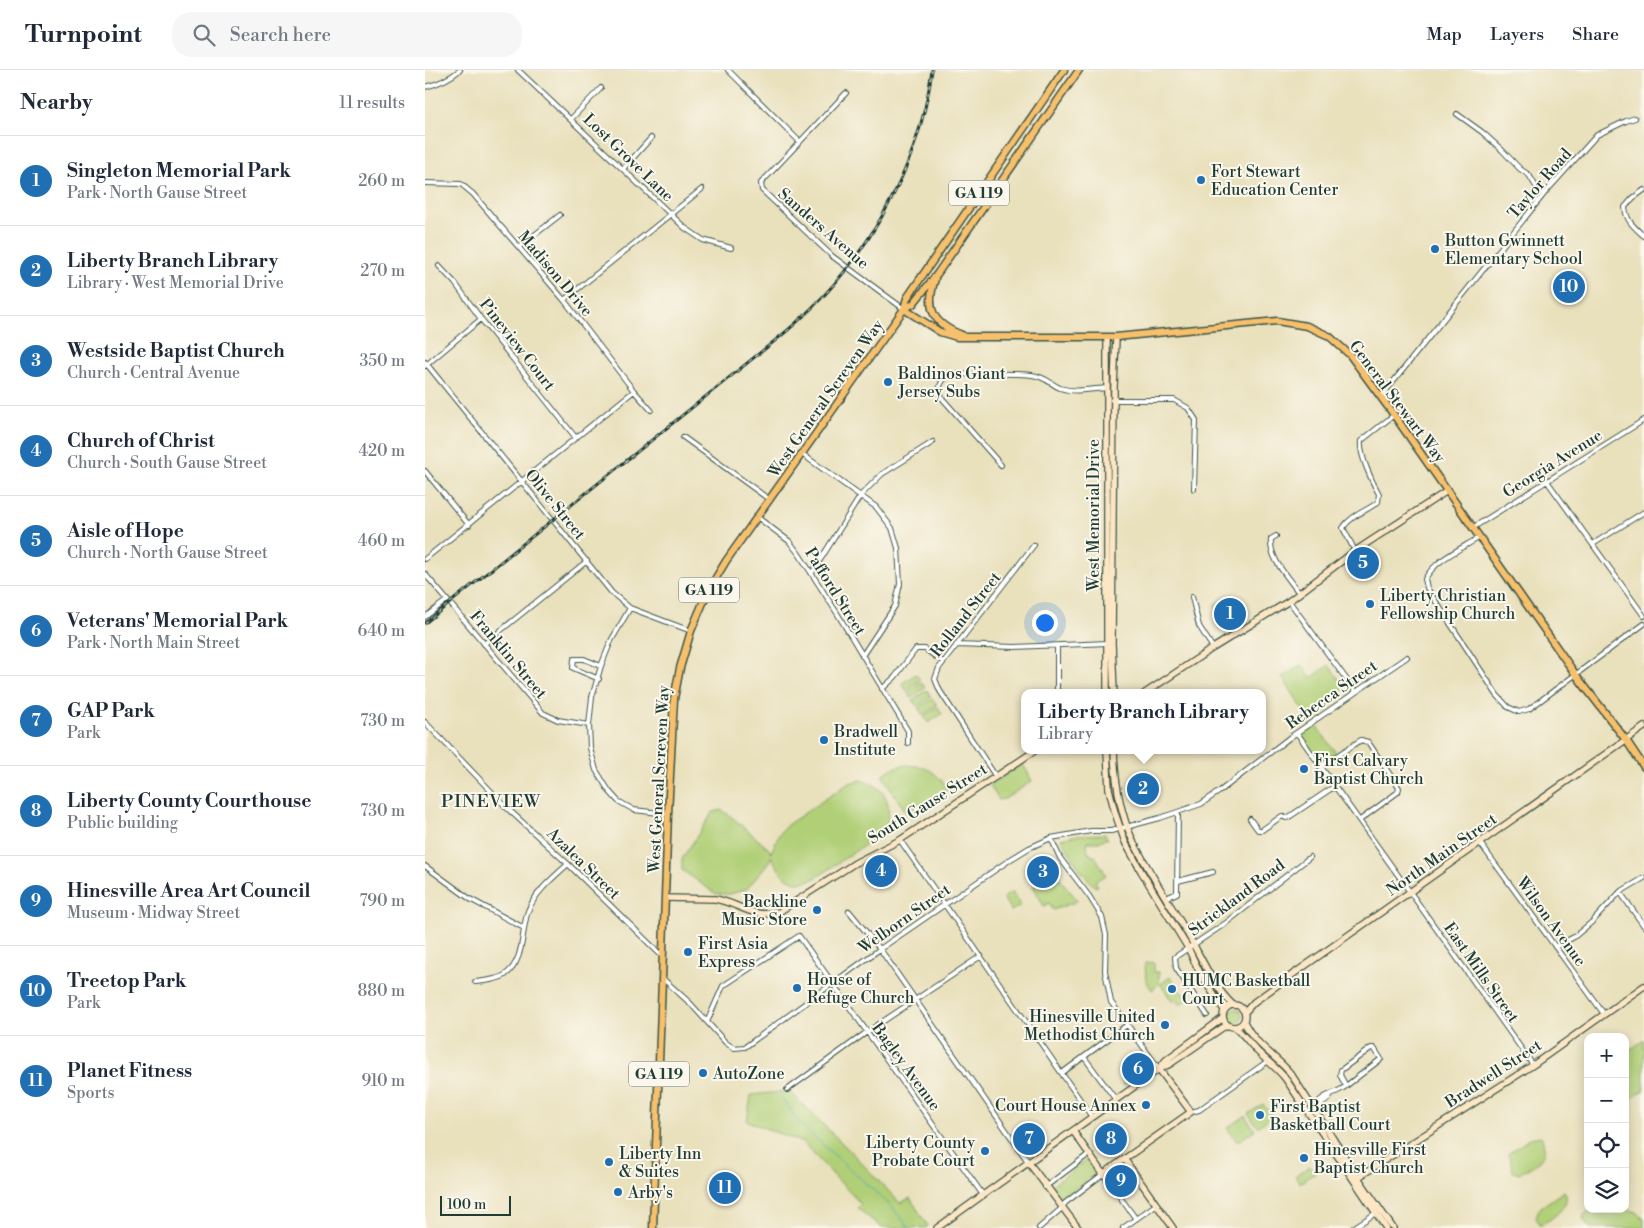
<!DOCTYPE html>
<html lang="en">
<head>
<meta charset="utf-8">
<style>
  :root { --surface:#fff; --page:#f6f6f7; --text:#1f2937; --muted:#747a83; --line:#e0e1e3; --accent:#1f6fb2 }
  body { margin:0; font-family:"Libre Bodoni",serif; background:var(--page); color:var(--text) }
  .controls { position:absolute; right:15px; bottom:15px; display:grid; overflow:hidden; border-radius:10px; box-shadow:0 2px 12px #0003 }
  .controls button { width:45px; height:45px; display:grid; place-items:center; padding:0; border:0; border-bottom:1px solid var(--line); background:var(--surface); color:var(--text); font:25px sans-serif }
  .scale { position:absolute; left:15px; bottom:12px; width:71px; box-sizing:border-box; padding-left:5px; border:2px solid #1f3d34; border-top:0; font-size:14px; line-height:18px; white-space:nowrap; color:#1f3d34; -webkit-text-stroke:4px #fbf7ec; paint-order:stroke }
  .you { position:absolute; left:619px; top:552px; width:18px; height:18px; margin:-12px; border:4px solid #fff; border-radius:50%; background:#1a73e8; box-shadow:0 0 0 8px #1a73e833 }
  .badge { display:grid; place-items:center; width:32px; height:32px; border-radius:50%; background:var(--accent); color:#fff; font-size:16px; font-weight:700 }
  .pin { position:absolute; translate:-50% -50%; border:2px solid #fff; box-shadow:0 1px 5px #0006 }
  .popup { position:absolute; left:596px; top:619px; width:245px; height:65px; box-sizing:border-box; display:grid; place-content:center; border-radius:10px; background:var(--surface); filter:drop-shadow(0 1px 4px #0005); font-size:16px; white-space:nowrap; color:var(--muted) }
  .popup b { font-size:19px; color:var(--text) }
  .popup::after { content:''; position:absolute; left:50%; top:100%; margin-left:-10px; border:10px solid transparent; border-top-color:var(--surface) }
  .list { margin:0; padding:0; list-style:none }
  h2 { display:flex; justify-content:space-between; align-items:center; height:65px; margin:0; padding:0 20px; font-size:21px }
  h2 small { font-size:16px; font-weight:400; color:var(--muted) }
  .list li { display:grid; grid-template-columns:32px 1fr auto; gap:15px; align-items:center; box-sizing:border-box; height:90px; padding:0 20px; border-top:1px solid var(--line) }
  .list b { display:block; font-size:19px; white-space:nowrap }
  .list p { margin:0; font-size:16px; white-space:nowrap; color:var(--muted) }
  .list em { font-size:16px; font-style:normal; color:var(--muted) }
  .icon { flex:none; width:28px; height:28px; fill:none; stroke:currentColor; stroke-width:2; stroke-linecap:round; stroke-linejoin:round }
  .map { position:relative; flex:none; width:1219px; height:1158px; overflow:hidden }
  header { display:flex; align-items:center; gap:30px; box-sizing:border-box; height:70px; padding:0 25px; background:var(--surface); border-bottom:1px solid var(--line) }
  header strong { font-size:24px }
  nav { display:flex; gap:28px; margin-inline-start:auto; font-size:18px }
  .search { width:350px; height:45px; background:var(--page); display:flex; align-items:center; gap:12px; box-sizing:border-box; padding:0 18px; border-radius:20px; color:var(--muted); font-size:19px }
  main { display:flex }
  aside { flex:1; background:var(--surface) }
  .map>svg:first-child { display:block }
  .green { fill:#b0cf76; stroke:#688655 }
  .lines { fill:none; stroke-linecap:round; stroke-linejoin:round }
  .stream { stroke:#3ea9be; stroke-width:1 }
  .street-casing { stroke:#3d5548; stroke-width:6 }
  .secondary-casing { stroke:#3d5548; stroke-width:8 }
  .primary-casing { stroke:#3d5548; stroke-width:9 }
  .street { stroke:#fff; stroke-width:4 }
  .secondary { stroke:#fce6c4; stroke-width:5.5 }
  .primary { stroke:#f7c06c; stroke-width:6 }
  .rail-casing { stroke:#1f3d34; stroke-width:3 }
  .rail { stroke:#fbf7ec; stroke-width:1; stroke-dasharray:4; stroke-linecap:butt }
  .poi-dot { fill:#1f6fb2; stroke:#fbf7ec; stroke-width:2 }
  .labels { text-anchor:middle; stroke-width:4; stroke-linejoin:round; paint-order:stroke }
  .shield { fill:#fbf7ec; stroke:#61756b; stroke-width:1 }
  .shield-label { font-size:15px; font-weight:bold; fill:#1f3d34 }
  .street-label { font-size:16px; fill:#1f3d34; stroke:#fbf7ec }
  .poi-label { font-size:16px; fill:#1f3d34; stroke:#fbf7ec; text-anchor:start }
  .neighbourhood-label { font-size:18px; letter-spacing:1px; fill:#1f3d34; stroke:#fbf7ec }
</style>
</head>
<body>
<header>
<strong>Turnpoint</strong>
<div class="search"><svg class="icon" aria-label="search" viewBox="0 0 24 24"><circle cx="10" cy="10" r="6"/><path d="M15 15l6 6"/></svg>Search here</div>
<nav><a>Map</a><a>Layers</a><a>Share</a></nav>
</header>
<main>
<aside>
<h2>Nearby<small>11 results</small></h2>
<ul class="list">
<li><span class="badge">1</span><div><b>Singleton Memorial Park</b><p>Park · North Gause Street</p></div><em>260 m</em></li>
<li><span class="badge">2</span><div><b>Liberty Branch Library</b><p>Library · West Memorial Drive</p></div><em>270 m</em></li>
<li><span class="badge">3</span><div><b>Westside Baptist Church</b><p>Church · Central Avenue</p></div><em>350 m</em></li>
<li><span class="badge">4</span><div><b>Church of Christ</b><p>Church · South Gause Street</p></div><em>420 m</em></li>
<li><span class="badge">5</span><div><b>Aisle of Hope</b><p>Church · North Gause Street</p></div><em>460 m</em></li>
<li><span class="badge">6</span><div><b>Veterans' Memorial Park</b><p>Park · North Main Street</p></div><em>640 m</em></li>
<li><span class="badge">7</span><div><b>GAP Park</b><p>Park</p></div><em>730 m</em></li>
<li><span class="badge">8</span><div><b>Liberty County Courthouse</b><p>Public building</p></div><em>730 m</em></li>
<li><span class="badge">9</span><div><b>Hinesville Area Art Council</b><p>Museum · Midway Street</p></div><em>790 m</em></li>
<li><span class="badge">10</span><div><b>Treetop Park</b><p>Park</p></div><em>880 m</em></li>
<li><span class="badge">11</span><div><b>Planet Fitness</b><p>Sports</p></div><em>910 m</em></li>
</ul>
</aside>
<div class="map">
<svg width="1219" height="1158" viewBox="0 0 1219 1158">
  <rect width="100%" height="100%" fill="#fbf7ec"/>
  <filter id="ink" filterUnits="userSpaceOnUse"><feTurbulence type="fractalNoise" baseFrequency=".02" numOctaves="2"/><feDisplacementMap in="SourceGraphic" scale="10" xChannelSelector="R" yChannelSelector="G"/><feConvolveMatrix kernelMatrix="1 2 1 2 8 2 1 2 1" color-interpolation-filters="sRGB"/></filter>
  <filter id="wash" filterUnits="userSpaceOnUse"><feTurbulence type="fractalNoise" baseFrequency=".0096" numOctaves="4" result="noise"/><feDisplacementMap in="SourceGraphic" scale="20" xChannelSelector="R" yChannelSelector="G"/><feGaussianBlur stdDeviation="1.12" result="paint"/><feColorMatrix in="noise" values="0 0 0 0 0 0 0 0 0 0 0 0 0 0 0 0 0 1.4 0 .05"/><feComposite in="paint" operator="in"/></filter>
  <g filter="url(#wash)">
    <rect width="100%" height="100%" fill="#e9e0bc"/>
    <path class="green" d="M 1141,200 L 1158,220 L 1149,230 L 1129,213 Z
      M 802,526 L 821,553 L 808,563 L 789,535 Z
      M 877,595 L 886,608 L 904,595 L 921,619 L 883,647 L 857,607 Z
      M 491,604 L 495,610 L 481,620 L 477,613 Z
      M 496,612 L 500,618 L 486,628 L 482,622 Z
      M 502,620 L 506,627 L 492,636 L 488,630 Z
      M 507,629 L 512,635 L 498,645 L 493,638 Z
      M 513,637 L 517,644 L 503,653 L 499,646 Z
      M 890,654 L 911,683 L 896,694 L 875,664 Z
      M 598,694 L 607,711 L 580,729 L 574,730 L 565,715 Z
      M 478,695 C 505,696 507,700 524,719 L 482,744 L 457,705 L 466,699 Z
      M 436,710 C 441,712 447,713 451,716 C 465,726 468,746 457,760 C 447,772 430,781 417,790 C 403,799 389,813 373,812 C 359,811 352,797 346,786 L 346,789 L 322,819 L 305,824 L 291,824 L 257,800 L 257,789 L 288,742 L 297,740 L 308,748 L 345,780 L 346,783 L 354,764 L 362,755 L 424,713 Z
      M 680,764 L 683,769 L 679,769 L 674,772 L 662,772 L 663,784 L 666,783 L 666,786 L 670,786 L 681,805 L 670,811 L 673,816 L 670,817 L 655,800 L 636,769 L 652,765 Z
      M 630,803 L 653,831 L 628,840 L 624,833 L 619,836 L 608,816 L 611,814 L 614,816 L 618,814 L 617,811 Z
      M 587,822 L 596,835 L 586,841 L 578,828 Z
      M 729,892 L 729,902 L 734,902 L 734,914 L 727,920 L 721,911 L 720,893 Z
      M 745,907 L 758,925 L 760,923 L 764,928 L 755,935 L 751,930 L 748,932 L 735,914 Z
      M803 946a7 7 0 1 1 14 0a7 7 0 1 1-14 0Z
      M 1219,970 L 1219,1020 L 1200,1033 L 1200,983 Z
      M 721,985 L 728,995 L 699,1016 L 696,1007 L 698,1002 Z
      M 364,1021 L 422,1078 L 475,1133 L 485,1128 L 503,1156 L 501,1158 L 457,1158 L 432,1138 L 436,1134 L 378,1073 L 322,1051 L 326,1025 Z
      M 838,1034 L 847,1046 L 833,1057 L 823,1044 Z
      M 820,1046 L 830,1060 L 812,1072 L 802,1058 Z
      M 599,1055 L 615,1078 L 610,1082 L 593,1059 Z
      M 1116,1066 C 1126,1089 1111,1093 1094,1104 L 1088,1102 L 1087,1095 L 1083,1084 L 1105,1068 Z
      M 662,1090 L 665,1090 L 672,1100 L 671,1103 L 636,1130 L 633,1129 L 625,1118 L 626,1116 Z
      M 885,1096 L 890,1103 L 875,1113 L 870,1106 Z
      M 1139,1121 C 1149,1132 1126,1152 1115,1154 L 1111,1148 L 1113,1141 L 1116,1137 Z
      M 1200,1138 L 1211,1142 L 1219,1149 L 1219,1158 L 1165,1158 L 1158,1149 L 1159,1145 L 1167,1139 Z"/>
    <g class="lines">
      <path class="stream" d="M 355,1026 L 376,1055 L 467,1137 L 484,1158"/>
    </g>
  </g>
  <g filter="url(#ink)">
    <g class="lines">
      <defs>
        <path id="street" d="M 93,0 L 260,158 L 278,170 L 306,178
          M 303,0 L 375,72
          M 0,17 C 13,14 24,9 35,0
          M 421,23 L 336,113 L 337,120 L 407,186 L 479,239
          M 1032,44 L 1057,62 L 1077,80 L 1095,99 L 1104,105 L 1110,115 L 1119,124
          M 146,49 L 176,18
          M 198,99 L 226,68
          M 0,113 L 36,114 L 48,124 L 139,230 L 209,321 L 226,340
          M 1219,120 L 1208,128 L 1200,137 C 1201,151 1209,157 1219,166
          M 94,177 L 135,145
          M 14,196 L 30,213 L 56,249 L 151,368
          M 139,230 L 277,119
          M 0,292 L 187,523 L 205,538 L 266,561
          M 0,296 L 56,249
          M 956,327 L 1119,124 L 1172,65 L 1201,51 L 1210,48
          M 687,330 L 749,330 L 763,338 L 771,350 L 769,419
          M 258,367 L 345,430
          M 377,384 L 451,437 L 467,458 L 473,478 L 475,514 L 470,536 L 437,586
          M 576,395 L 517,328 C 511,317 517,307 529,304 C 555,305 582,302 607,305 C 622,307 625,314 635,318 C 650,323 667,319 682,318
          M 0,401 L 44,455
          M 1122,411 L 1219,546
          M 332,447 L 364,471 L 374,484 L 412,543 L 483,661 L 483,673
          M 1049,457 L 1219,350
          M 851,466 L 846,469 C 844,489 863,507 874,523
          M 1055,467 C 1036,479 1011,489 1000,509 L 1002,518 L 1072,625 L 1083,637 L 1094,642 L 1104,639 L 1219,554
          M 1168,474 L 1219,442
          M 930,481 L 918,458 C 926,445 942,441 953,432 L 954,424 C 947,412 934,384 936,371 L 969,345
          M 0,489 L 209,321
          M 387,503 L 436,425 L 457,404 L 508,372
          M 0,504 L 118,643 L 133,650 L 164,655
          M 767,527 L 774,556 L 788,578
          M 864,531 L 930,621
          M 205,538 L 186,571 L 176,596 L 167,627 L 164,655 L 165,678 L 171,700 L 184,721 L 193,731 L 209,740 L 243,744
          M 0,547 L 22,530
          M 59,574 L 162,491
          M 531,575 L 590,577 L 683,573
          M 632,576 L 632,623
          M 174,609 L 148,598 L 149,589 L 159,589 L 176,596
          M 457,619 L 470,607 L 491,579 L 500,579 L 518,592
          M 0,652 L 83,739 L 143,794 L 238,887
          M 872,663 L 1108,995
          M 895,697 L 936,670 L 943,672 L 974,718 L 973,722 L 935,750
          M 571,707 L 515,621 L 510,609 L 514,598 L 609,475
          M 825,749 L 833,760 L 837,760 L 857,746 L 861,748 L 864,747 L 910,716
          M 626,768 L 635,788 L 664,826 L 677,847 L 681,865 L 680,901 L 686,932 L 734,999
          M 475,770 L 667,1047
          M 1055,773 L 1179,944
          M 0,796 L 45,829 L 99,858
          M 753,811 L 788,802
          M 1195,822 L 1219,856
          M 741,828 L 752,823 L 753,742
          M 424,841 L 455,879 L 604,1093
          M 1130,877 L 1149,867 L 1168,851 L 1195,822 L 1219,808
          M 237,908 L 265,933 L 301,973 L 309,978 L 320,977 L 455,879 L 586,789 L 604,778 L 626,768 L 666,761 L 686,761 L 735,748 L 776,734 L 795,721 L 864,668 L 982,587
          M 50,912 C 59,911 73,910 80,905 C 100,891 96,861 103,841 C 111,821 128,808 143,794
          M 782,945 L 751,898 L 750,887 L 801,853 L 885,787
          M 282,952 L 298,916 L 374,866 L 558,1125
          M 659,987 L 691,1030
          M 637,1003 L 702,955
          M 362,1020 L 442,962 L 556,886
          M 892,1034 C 898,1024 912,1024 921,1016 L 915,1005 L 916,1000 L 946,978 L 949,978 L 956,989 L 921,1016
          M 891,1035 C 897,1034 902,1032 905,1026
          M 766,1042 L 774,1040 L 843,991
          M 620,1117 L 664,1084
          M 614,1158 L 637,1138 L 640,1133 L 678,1104 L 711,1149
          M 698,1158 L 732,1134
          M 928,1158 L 951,1143"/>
        <path id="secondary" d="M 682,623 L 682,267
          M 689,623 L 687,573 L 689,317 L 691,267
          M 720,623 L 788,578 L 864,531 L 930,481 L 1022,421
          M 682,680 L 684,719 L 690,743 L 700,772 L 716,801 L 763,878 L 776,905 L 799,940
          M 689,680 C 690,712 695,743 708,771 C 724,802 743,831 761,861 C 776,886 786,914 808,935
          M 240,828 L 290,829 C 314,833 327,849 354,842 L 430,793 L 475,770 L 611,680
          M798 946a11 11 0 1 1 22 0a11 11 0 1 1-22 0Z
          M 820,942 L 829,932 L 847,919 L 1219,657
          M 819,952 C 830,975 850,985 866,1004 L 936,1112 L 968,1158
          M 810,957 C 819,965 825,974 833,982 C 842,991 852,998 860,1008 L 961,1158
          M 735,997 L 741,990 L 798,948
          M 648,1061 L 678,1104 L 766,1042 L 734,999
          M 700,1090 L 748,1158
          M 604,1093 L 653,1158
          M 929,1110 L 1108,995 L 1219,916
          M 512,1158 L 734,999 L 745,994 L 797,958 L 803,955"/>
        <path id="primary" d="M 510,209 C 500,239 508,254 537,265
          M 479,239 L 515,262 L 532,267 L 691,267 L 852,251 L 882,256 L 904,266 L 925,285 L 969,345 L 1151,605 L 1201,670 L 1219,697
          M 479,239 L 488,234 L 512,204 L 654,0
          M 228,1158 L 243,744 L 249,629 L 255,598 L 266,561 L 283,521 L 301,491 L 467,256 L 479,239 L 482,228 L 639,0"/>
      </defs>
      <use href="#street" class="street-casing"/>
      <use href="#secondary" class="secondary-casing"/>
      <use href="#primary" class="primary-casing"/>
      <use href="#street" class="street"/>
      <use href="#secondary" class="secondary"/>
      <use href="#primary" class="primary"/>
      <defs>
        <path id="rail" d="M 0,553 L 357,265 C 437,199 493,104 507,0"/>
      </defs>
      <use href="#rail" class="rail-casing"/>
      <use href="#rail" class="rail"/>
    </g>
  </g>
  <g class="poi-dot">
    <circle cx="776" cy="110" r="5"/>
    <circle cx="1010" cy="179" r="5"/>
    <circle cx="463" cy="312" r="5"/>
    <circle cx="945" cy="534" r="5"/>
    <circle cx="399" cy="670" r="5"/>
    <circle cx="879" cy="699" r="5"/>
    <circle cx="392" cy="840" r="5"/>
    <circle cx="263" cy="882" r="5"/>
    <circle cx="372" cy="918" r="5"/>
    <circle cx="747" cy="919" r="5"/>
    <circle cx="740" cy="955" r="5"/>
    <circle cx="278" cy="1003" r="5"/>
    <circle cx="721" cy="1035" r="5"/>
    <circle cx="835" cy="1045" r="5"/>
    <circle cx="560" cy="1081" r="5"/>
    <circle cx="879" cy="1088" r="5"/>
    <circle cx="184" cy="1092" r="5"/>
    <circle cx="193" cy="1122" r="5"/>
  </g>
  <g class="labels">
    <g class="shield">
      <rect x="524" y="110.5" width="60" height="25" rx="4"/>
      <rect x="254" y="507.5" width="60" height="25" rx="4"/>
      <rect x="204" y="991.5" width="60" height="25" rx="4"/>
    </g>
    <g class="shield-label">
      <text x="554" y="128">GA 119</text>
      <text x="284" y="525">GA 119</text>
      <text x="234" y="1009">GA 119</text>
    </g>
    <g class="street-label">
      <text transform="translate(204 87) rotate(44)" y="6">Lost Grove Lane</text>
      <text transform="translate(1114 113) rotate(-49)" y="6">Taylor Road</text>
      <text transform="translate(399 158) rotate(41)" y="6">Sanders Avenue</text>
      <text transform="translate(131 203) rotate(50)" y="6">Madison Drive</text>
      <text transform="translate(93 274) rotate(52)" y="6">Pineview Court</text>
      <text transform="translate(400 328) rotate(-55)" y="6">West General Screven Way</text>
      <text transform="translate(973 331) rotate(53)" y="6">General Stewart Way</text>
      <text transform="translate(1127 393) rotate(-32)" y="6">Georgia Avenue</text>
      <text transform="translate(131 434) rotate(51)" y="6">Olive Street</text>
      <text transform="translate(668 445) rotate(-90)" y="6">West Memorial Drive</text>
      <text transform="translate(411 521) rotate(58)" y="6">Pafford Street</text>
      <text transform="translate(540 544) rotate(-52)" y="6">Rolland Street</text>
      <text transform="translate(84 584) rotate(50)" y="6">Franklin Street</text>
      <text transform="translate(906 624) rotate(-35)" y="6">Rebecca Street</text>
      <text transform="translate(233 709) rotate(-87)" y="6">West General Screven Way</text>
      <text transform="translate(502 733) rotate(-32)" y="6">South Gause Street</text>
      <text transform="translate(1016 784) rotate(-35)" y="6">North Main Street</text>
      <text transform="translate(159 793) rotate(44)" y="6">Azalea Street</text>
      <text transform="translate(811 827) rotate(-37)" y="6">Strickland Road</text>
      <text transform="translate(479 848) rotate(-35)" y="6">Welborn Street</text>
      <text transform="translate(1127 851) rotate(54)" y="6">Wilson Avenue</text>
      <text transform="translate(1057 902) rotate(55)" y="6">East Mills Street</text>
      <text transform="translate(482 996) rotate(54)" y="6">Bagley Avenue</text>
      <text transform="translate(1068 1003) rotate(-33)" y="6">Bradwell Street</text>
    </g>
    <g class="poi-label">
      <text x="786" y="107">Fort Stewart<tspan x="786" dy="18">Education Center</tspan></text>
      <text x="1020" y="176">Button Gwinnett<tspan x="1020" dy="18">Elementary School</tspan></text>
      <text x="473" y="309">Baldinos Giant<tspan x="473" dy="18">Jersey Subs</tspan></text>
      <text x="955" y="531">Liberty Christian<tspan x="955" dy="18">Fellowship Church</tspan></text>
      <text x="409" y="667">Bradwell<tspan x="409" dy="18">Institute</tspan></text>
      <text x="889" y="696">First Calvary<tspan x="889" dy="18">Baptist Church</tspan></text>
      <text x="382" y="837" text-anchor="end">Backline<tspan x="382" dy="18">Music Store</tspan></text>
      <text x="273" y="879">First Asia<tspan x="273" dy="18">Express</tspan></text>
      <text x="382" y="915">House of<tspan x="382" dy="18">Refuge Church</tspan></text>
      <text x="757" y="916">HUMC Basketball<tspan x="757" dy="18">Court</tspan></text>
      <text x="730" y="952" text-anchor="end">Hinesville United<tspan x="730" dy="18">Methodist Church</tspan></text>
      <text x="288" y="1009">AutoZone</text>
      <text x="711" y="1041" text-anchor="end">Court House Annex</text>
      <text x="845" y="1042">First Baptist<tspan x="845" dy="18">Basketball Court</tspan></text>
      <text x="550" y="1078" text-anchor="end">Liberty County<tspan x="550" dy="18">Probate Court</tspan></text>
      <text x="889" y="1085">Hinesville First<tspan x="889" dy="18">Baptist Church</tspan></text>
      <text x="194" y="1089">Liberty Inn<tspan x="194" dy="18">&amp; Suites</tspan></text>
      <text x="203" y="1128">Arby's</text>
    </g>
    <g class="neighbourhood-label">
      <text x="66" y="737">PINEVIEW</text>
    </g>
  </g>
</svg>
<div class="controls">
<button>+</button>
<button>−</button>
<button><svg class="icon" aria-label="locate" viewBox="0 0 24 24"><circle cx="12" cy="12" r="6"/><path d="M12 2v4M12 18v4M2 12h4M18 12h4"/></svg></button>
<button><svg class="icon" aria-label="layers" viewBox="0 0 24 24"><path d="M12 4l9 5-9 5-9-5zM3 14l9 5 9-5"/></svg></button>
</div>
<div class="scale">100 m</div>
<div class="you"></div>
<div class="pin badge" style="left:805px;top:544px">1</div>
<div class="pin badge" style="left:718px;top:719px">2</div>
<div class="popup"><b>Liberty Branch Library</b>Library</div>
<div class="pin badge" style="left:618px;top:802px">3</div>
<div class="pin badge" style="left:456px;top:801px">4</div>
<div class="pin badge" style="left:938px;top:493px">5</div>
<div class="pin badge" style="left:713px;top:999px">6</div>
<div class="pin badge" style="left:604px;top:1069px">7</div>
<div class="pin badge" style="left:686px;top:1069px">8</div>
<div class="pin badge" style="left:696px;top:1111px">9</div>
<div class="pin badge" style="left:1144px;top:217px">10</div>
<div class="pin badge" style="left:300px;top:1118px">11</div>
</div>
</main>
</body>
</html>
